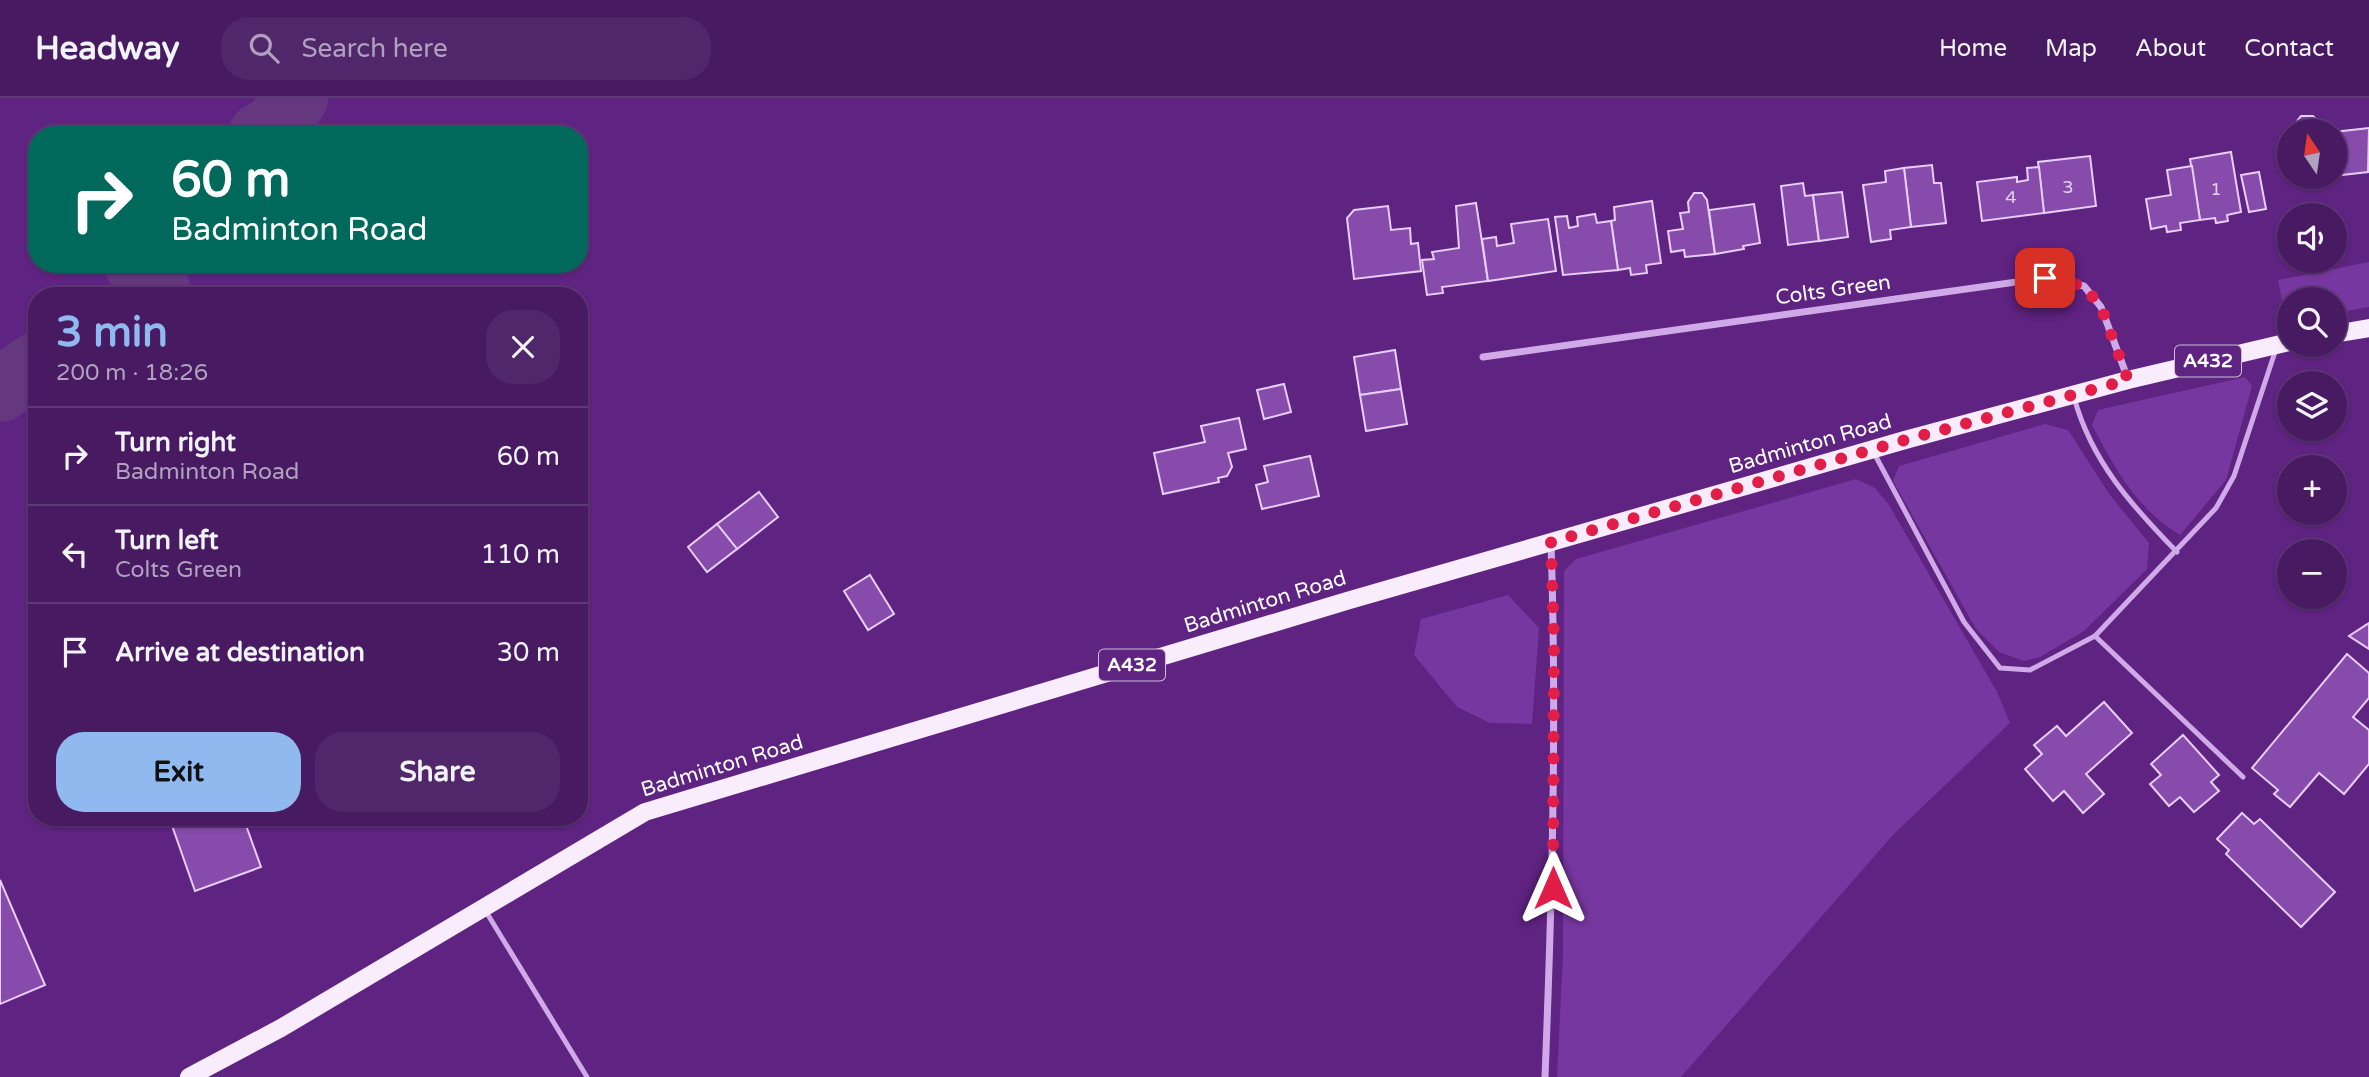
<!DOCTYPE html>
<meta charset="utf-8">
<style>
:root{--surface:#471a62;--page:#51276b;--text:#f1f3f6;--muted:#b0a1be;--line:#5f3877;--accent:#90b9f0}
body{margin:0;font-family:"Varela Round",sans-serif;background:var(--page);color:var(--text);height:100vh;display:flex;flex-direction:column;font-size:26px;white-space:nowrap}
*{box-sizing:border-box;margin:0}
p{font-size:23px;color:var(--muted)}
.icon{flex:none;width:38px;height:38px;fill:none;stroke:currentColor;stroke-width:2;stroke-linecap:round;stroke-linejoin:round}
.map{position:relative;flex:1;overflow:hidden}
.side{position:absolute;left:28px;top:189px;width:560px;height:539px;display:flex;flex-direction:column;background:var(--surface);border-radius:28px;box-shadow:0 2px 5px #0004,0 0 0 2px var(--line)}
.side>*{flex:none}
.banner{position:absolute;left:28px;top:28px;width:560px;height:147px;border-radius:28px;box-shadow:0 2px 5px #0004,0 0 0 2px var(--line);background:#00695c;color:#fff;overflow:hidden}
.needle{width:46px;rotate:347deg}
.buttons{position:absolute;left:2277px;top:21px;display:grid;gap:14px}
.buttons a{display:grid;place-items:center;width:70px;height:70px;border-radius:50%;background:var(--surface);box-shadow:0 2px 5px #0004,0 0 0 2px var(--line);font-size:35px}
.pin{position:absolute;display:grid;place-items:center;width:60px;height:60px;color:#fff;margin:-30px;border-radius:14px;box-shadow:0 4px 10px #0006}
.me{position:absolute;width:77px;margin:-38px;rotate:0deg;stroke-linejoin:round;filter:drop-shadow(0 0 5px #0008)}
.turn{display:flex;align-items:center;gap:24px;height:147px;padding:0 28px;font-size:32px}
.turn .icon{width:91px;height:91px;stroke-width:2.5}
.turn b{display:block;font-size:49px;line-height:60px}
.round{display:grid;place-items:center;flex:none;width:74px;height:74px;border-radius:28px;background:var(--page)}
.overview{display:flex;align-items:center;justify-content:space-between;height:119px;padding:0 28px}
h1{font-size:42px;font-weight:700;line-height:52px;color:var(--accent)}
.action{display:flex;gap:14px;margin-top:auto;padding:14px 28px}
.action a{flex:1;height:80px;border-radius:28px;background:var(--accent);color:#111;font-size:28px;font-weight:700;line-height:80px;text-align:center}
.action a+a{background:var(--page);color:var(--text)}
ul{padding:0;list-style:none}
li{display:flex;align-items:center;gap:21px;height:98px;padding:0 28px;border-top:2px solid var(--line)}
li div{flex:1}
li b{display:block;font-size:26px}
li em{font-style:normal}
header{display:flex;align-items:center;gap:42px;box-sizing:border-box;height:98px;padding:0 35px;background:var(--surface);border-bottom:2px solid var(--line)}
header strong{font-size:33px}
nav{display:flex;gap:38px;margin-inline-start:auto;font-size:24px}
.search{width:490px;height:63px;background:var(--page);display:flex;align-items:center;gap:18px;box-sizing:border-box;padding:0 24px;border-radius:28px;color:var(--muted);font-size:26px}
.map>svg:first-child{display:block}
.green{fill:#7737a0}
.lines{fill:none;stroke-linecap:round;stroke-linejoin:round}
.river{stroke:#64377e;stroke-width:66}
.building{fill:#864bab;stroke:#e6cef6;stroke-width:2}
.lane{stroke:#d0aae8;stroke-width:5}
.street{stroke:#d0aae8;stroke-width:7}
.primary{stroke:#f8ecfd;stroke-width:18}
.route{stroke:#e11d48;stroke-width:12;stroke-dasharray:0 21.6}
.labels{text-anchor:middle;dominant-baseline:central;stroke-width:5;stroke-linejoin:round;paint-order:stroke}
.number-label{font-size:18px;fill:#e1d2ea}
.shield{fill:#5f2382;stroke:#cfbdda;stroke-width:2}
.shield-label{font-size:19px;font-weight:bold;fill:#fff}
.street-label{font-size:21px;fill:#fff;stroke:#5f2382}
</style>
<header>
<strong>Headway</strong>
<div class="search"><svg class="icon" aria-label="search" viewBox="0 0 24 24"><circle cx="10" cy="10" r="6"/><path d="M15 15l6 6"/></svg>Search here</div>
<nav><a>Home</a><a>Map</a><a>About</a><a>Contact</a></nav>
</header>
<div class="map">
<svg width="2369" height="979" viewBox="0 0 2369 979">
<rect width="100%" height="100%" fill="#5f2382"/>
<!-- green -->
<g class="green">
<path d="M2369,164V209L2335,215L2334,201H2289V212L2284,211L2278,182Z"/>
<path d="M2245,279L2252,288L2226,382L2180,437C2135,409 2116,372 2092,327L2098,312Z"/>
<path d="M2045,326L2068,332L2110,397L2149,445L2147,471L2084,533L2040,559L2024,563L1999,554L1976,531L1893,383L1899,368Z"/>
<path d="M1856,381L1875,390L1889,407L1997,594L2010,625L1893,737L1681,979H1557L1563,856L1564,473L1576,461Z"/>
<path d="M1508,497L1539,530L1532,626L1490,625L1457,609L1414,557L1421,521Z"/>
</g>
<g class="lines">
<!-- river -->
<g class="river">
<path d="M261,37L276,29L295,0"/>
<path d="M137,166L157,191L146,198"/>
<path d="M0,291L37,267"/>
</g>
</g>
<!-- building -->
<g class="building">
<path d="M2301,18H2313L2317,22L2318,33H2298L2297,23Z"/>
<path d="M2369,30L2368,74L2334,78V34Z"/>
<path d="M2231,54L2241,114L2227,117L2228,123L2216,125L2215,120L2200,122L2190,61Z"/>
<path d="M2090,58L2096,108L2044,115L2038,64Z"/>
<path d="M1932,67L1934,85H1941L1946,125L1911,129L1904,70Z"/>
<path d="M2192,68L2200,122L2180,125L2181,132L2167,134L2166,128L2151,131L2146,101L2171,97L2167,72Z"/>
<path d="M2039,69L2044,115L1982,123L1977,84L2017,79V84L2028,82L2027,70Z"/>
<path d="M1904,70L1911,129L1890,132L1891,141L1871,144L1863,87L1886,84L1885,73Z"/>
<path d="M2259,74L2266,111L2249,114L2241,77Z"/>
<path d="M1803,85L1805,98L1813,97L1819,143L1788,147L1781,88Z"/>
<path d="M1842,94L1848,139L1819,143L1813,97Z"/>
<path d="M1694,95H1702L1707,102L1715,156L1685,159L1684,152L1671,154L1668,133L1683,131L1680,115L1689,114L1688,104Z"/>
<path d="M1652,103L1661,165L1646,167L1647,175L1631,177L1630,170L1618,172L1611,123L1615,122L1614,109Z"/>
<path d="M1476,105L1488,183L1442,189L1443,195L1427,197L1422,162L1434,161L1432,154L1459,150L1456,108Z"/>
<path d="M1754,106L1760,145L1743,148L1744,151L1715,156L1709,112Z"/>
<path d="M1388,108L1391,132L1410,130L1411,146L1418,145L1421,173L1354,181L1347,120L1354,112Z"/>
<path d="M1595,116L1597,125L1611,123L1618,172L1563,177L1555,119L1567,118L1569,130L1578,128L1577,119Z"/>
<path d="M1548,121L1556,173L1488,183L1482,141L1496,139L1497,148L1514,145L1511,126Z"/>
<path d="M1395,252L1401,291L1360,297L1354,259Z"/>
<path d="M1284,286L1291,314L1264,321L1257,292Z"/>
<path d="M1401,291L1407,326L1366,333L1360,297Z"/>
<path d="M1239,320L1246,351L1228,355L1232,369L1227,378L1218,380L1219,384L1163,396L1154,355L1205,344L1201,328Z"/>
<path d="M1310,358L1319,398L1262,411L1256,387L1268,384L1264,368Z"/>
<path d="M759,394L778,419L737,451L717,426Z"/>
<path d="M717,426L737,451L707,474L688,449Z"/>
<path d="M870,477L894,516L868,532L844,493Z"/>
<path d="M2369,525V551L2349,538Z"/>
<path d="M2347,556L2369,575V600L2353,619L2369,632V666L2344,696L2319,675L2290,709L2274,696L2278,692L2252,670Z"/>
<path d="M2104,604L2132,635L2086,676L2104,696L2083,715L2064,693L2053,703L2025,671L2042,656L2034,647L2057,628L2066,638Z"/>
<path d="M2183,637L2219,677L2211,684L2219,693L2194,714L2180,699L2169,708L2150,686L2161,677L2151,666Z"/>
<path d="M2242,715L2254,726L2260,721L2335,794L2301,829L2226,756L2229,752L2217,741Z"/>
<path d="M169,719H243L261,769L195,793Z"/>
<path d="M0,782L45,887L0,906Z"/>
</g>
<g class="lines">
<!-- lane -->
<g class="lane">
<path d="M2074,299C2091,363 2132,408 2177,454"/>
<path d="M1874,355L1964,524L2000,570L2030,572L2095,538L2216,410L2234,378L2276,251"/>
<path d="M2095,538L2243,679"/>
<path d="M485,812L587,979"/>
</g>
<!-- street -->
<g class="street">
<path d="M1483,259L2045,180L2084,188L2101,209L2128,281"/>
<path d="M1545,979C1552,801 1557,623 1551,444"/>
</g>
<!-- primary -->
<g class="primary">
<path d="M2334,236L2369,230"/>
<path d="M189,979L281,930L645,714L1350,502L1905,342L2128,282L2289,244"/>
</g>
</g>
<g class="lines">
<!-- route -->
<path class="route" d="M1553,790L1554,543L1551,444L1905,342L2128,282L2101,209L2084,188L2045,180"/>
</g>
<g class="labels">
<!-- number labels -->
<g class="number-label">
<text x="2068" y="89">3</text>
<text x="2216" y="91">1</text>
<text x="2011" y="99">4</text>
</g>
<!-- shield labels -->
<g class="shield">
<rect x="2175" y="247.5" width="66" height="31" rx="5"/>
<rect x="1099" y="551.5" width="66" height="31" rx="5"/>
</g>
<g class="shield-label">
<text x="2208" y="263">A432</text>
<text x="1132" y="567">A432</text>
</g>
<!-- street labels -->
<g class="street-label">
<text transform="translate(1833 192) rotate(-8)">Colts Green</text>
<text transform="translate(1810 346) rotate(-16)">Badminton Road</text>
<text transform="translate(1265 504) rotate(-17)">Badminton Road</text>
<text transform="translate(722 668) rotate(-17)">Badminton Road</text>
</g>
</g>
</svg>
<div class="buttons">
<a><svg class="needle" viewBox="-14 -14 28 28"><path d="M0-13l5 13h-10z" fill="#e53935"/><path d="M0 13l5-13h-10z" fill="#b0a1be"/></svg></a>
<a><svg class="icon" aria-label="sound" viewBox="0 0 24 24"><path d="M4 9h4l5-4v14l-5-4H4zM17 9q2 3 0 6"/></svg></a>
<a><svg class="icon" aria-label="search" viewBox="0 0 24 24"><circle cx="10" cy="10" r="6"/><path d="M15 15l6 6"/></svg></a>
<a><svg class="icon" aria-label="layers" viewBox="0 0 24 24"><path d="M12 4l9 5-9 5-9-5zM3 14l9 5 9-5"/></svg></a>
<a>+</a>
<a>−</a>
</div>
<div class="pin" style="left:2045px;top:180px;background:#d93025"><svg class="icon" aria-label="arrive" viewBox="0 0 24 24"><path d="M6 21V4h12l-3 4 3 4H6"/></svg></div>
<svg class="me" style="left:1553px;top:790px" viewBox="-20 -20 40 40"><path d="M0-17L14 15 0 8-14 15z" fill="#e11d48" stroke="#fff" stroke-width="4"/></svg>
<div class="banner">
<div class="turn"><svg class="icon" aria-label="right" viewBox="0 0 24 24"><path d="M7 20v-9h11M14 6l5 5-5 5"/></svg><div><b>60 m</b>Badminton Road</div></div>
</div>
<section class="side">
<div class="overview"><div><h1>3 min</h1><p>200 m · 18:26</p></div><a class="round"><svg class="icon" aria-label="close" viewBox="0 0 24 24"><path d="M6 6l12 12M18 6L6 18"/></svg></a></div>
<ul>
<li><svg class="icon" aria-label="right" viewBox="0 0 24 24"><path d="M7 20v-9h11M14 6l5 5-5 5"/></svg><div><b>Turn right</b><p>Badminton Road</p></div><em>60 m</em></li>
<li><svg class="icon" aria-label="left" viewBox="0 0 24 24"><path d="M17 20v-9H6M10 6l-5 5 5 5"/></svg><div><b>Turn left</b><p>Colts Green</p></div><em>110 m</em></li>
<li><svg class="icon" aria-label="arrive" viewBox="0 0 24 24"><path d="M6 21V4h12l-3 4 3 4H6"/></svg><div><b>Arrive at destination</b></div><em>30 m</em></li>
</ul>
<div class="action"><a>Exit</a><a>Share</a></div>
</section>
</div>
